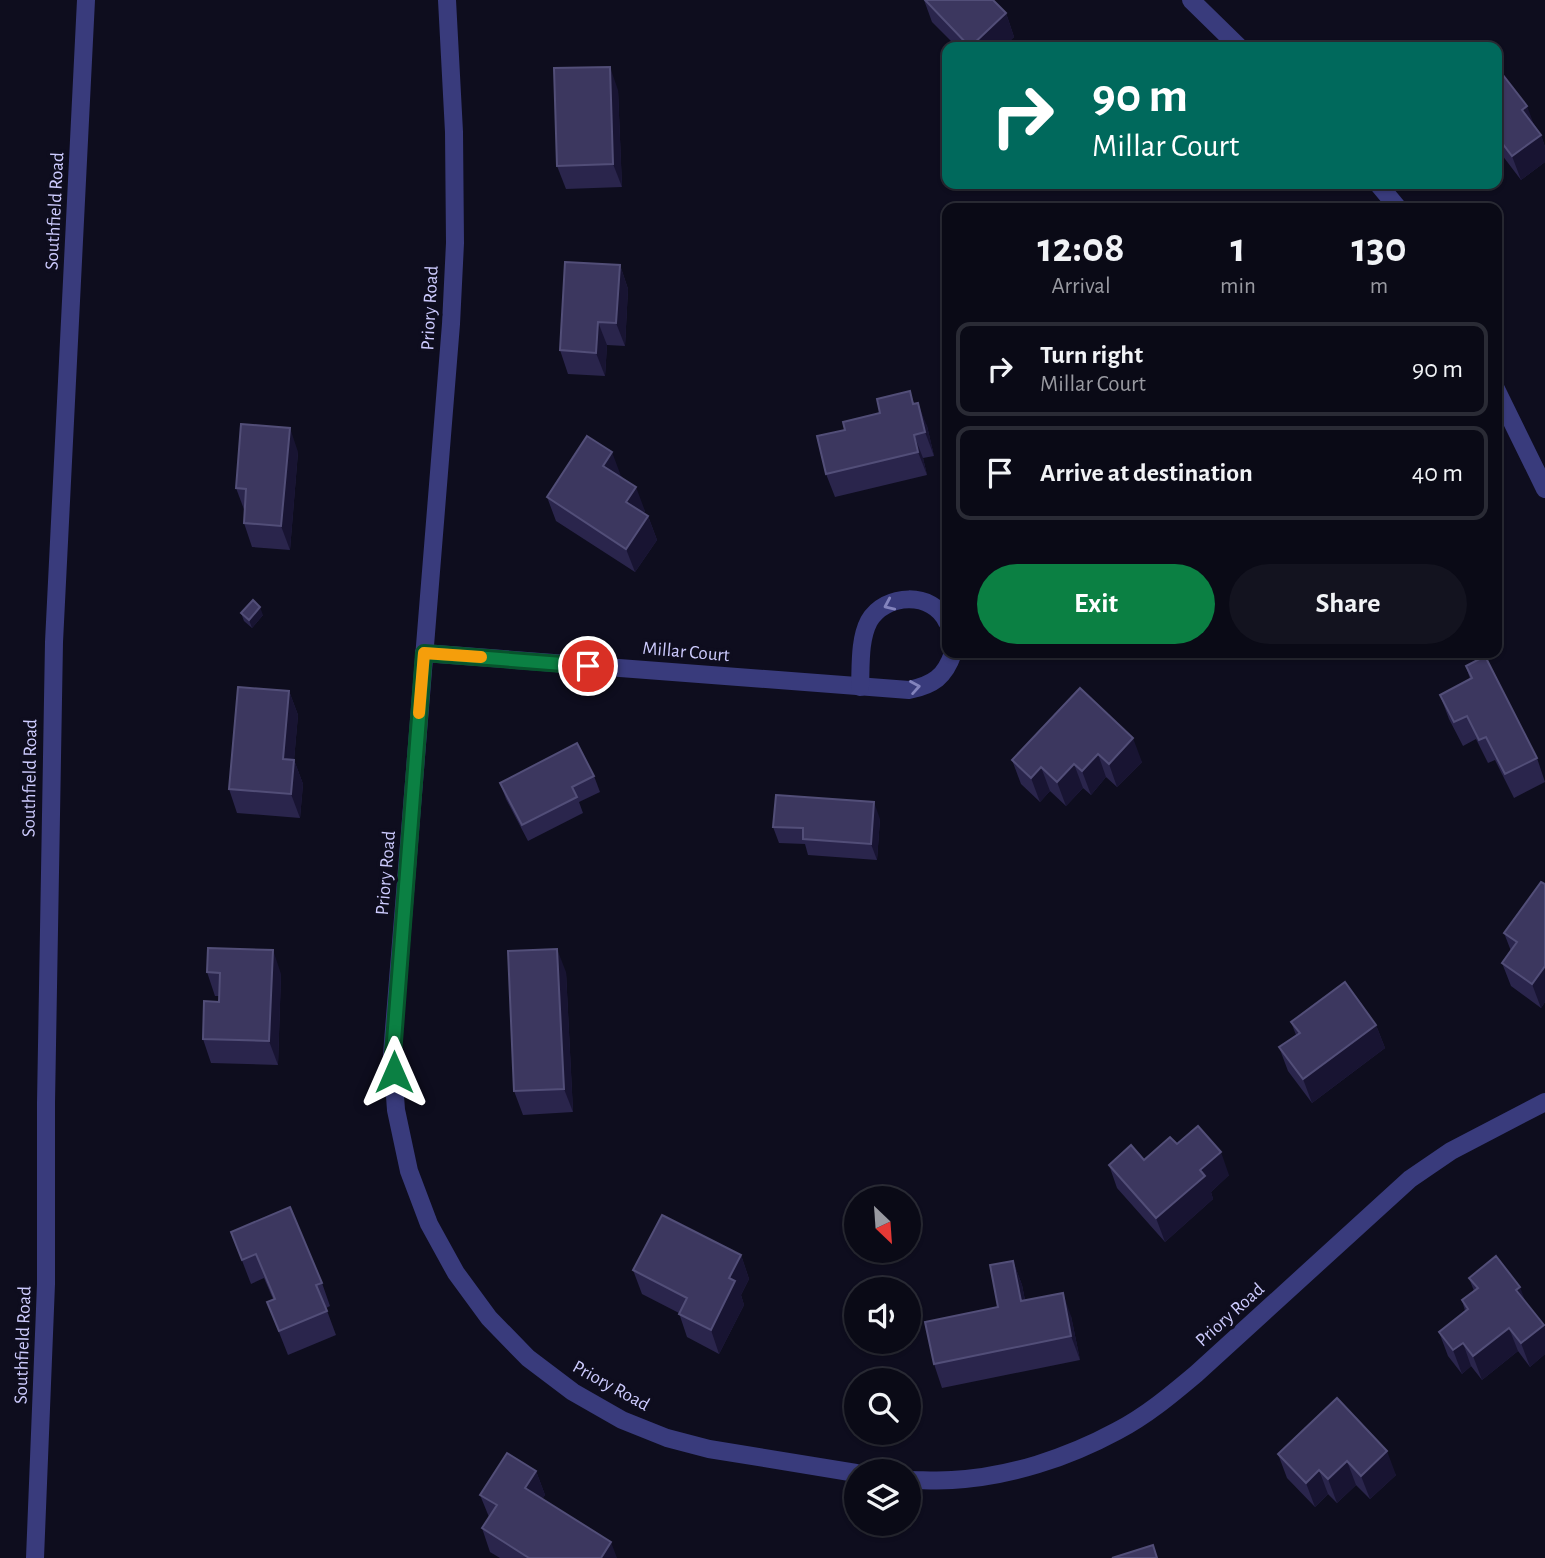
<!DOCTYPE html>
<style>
:root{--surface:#0a0a16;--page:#13131f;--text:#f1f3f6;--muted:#999aa1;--line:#2a2b35;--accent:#0b8043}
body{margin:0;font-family:"Alegreya Sans",sans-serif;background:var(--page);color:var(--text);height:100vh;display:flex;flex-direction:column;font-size:26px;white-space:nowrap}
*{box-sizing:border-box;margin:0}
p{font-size:23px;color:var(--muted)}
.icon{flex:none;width:38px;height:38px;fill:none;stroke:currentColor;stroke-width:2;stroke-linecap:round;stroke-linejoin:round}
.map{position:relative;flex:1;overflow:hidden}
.side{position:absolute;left:942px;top:203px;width:560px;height:455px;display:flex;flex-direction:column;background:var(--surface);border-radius:14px;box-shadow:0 2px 5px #0004,0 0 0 2px var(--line)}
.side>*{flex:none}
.banner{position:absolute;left:942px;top:42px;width:560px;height:147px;border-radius:14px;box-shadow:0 2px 5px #0004,0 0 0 2px var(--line);background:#00695c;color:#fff;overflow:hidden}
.needle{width:46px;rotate:155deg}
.tools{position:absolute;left:844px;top:1186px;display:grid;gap:14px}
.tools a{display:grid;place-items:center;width:77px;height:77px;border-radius:50%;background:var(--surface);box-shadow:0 2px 5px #0004,0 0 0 2px var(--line);font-size:35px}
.pin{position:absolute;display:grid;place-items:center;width:60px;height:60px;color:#fff;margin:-30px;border:4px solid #fff;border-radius:50%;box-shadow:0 2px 7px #0007}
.me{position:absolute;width:77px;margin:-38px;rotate:0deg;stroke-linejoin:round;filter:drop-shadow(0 0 5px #0008)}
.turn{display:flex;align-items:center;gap:24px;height:147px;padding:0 35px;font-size:32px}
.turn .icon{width:91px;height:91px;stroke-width:2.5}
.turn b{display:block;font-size:49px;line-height:60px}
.eta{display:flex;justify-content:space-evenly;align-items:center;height:119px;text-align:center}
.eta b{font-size:42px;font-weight:600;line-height:49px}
.button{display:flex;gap:14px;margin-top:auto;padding:14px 35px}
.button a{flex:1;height:80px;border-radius:42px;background:var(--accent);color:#fff;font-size:28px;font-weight:600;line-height:80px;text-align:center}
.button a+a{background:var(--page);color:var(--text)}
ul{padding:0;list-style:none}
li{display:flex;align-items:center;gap:21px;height:94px;margin:0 14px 10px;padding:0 21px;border:4px solid var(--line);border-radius:14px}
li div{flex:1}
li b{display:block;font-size:26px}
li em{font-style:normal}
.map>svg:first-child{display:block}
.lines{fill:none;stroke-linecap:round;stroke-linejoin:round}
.minor{stroke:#393b7c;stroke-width:18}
.wall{fill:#2a254c}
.shaded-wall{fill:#181432}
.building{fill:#3c375f;stroke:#524e78;stroke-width:2}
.oneway{stroke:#8383bd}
.route-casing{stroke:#07532c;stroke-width:18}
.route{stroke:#0b8043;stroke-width:12}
.slow{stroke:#f59e0b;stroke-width:12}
.labels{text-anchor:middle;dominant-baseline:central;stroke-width:7;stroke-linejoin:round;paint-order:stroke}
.street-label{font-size:19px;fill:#cdcbfe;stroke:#0e0d1e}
</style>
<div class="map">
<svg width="1545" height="1558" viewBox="0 0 1545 1558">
<rect width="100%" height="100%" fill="#0e0d1e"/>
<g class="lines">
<!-- minor -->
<g class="minor">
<path d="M447,0L454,132L455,243L451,324L392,1054L396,1110L409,1171L429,1224L456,1273L489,1318L528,1358L573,1392L622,1420L667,1438L709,1449L856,1473"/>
<path d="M1191,0L1239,47"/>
<path d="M1378,184L1398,208"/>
<path d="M1496,389L1545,489"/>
<path d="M424,653L909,690C933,685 945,677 953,653"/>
<path d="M860,687C861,667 859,640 869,621C885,593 933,591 947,622"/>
<path d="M908,1480C923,1480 937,1481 952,1480C1009,1477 1067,1458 1117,1431C1146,1416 1171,1395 1196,1374L1410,1179L1451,1151L1545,1102"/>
<path d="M35,1558L46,1284V1103L54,642L86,0"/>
</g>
</g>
<!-- wall -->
<g class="wall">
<path d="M924,0H993L1006,13L1014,37L1003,47H957L932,22Z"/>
<path d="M1496,66L1541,135L1545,147V162L1521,180L1502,155L1496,160Z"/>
<path d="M618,90L622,187L566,189L557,166Z"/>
<path d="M620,265L628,289L625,346L607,345L605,376L568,374L560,350Z"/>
<path d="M910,391L914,404L927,426L934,456L923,458L927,475L835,497L826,474L845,430L880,413Z"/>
<path d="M298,452L290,550L252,547L244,523L245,512L236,488Z"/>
<path d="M621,476L645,511L643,513L648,516L657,540L635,572L556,521L547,497Z"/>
<path d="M241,613L263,615L252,628L244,621Z"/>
<path d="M1466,666L1537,758L1545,782L1514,798L1495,760L1488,763L1476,739L1463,746L1449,719L1440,695L1470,679Z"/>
<path d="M1080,688L1142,762L1117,787L1106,777L1091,795L1083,788L1066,806L1050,791L1040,802L1021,784L1012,760Z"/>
<path d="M289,691L298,715L294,760L303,784L300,818L237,813L229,789Z"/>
<path d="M594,776L600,792L579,802L583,813L528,841L506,799L500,783Z"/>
<path d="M880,819L877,860L808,855L805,844L779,843L773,827Z"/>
<path d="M1545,884V1002L1541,1008L1511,986L1502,963L1511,951L1504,933Z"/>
<path d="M207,972L281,974L278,1065L211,1063L203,1039L219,1002V996H215Z"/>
<path d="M566,972L573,1112L523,1115L514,1091Z"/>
<path d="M1291,1022L1376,1025L1385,1048L1312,1103L1288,1071L1279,1047L1296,1035Z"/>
<path d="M1144,1160L1229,1175L1211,1192L1213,1199L1165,1242L1117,1188L1109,1165Z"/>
<path d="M231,1232L322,1283L330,1306L326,1308L336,1335L288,1355L267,1302L273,1299L264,1278L251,1284Z"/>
<path d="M741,1255L749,1279L741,1295L744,1305L719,1354L687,1337L679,1313L642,1294L633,1270Z"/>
<path d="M1013,1261L1022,1285L1025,1300L1071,1316L1080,1360L942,1388L934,1364L998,1307Z"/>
<path d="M1469,1278L1526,1303L1544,1325L1545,1329V1354L1530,1367L1518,1351L1482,1380L1471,1366L1462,1374L1448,1356L1439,1332L1465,1311L1462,1300L1474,1291Z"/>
<path d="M1337,1398L1396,1475L1370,1499L1356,1485L1337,1503L1328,1494L1315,1507L1287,1478L1278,1454Z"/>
<path d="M536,1471L545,1495L542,1499L617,1558H500L490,1552L482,1528L489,1517L480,1495Z"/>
</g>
<!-- shaded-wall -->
<g class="shaded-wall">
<path d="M1006,13L1014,37L1003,47H970Z"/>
<path d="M610,67L618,90L622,187L613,164Z"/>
<path d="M1527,106L1536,130L1522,110Z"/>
<path d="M1541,135L1545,147V162L1521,180L1512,156Z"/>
<path d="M1496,138L1502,155L1496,160Z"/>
<path d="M620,265L628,289L625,346L616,323Z"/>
<path d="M598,322L607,345L605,376L596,353Z"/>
<path d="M918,403L927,426L934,456L925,432Z"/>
<path d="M290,428L298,452L290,550L281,526Z"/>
<path d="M914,435L923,458L927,475L918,452Z"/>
<path d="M612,452L621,476L612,489L603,466Z"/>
<path d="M636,487L645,511L635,525L626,502Z"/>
<path d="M648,516L657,540L635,572L626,549Z"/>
<path d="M260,607L263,615L252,628L249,620Z"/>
<path d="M289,691L298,715L292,783L283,759Z"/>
<path d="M1133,738L1142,762L1117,787L1109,764Z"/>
<path d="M1098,754L1106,777L1091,795L1082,771Z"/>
<path d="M294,760L303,784L300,818L291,794Z"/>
<path d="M1074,764L1083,788L1066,806L1057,782Z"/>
<path d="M1041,767L1050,791L1040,802L1031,778Z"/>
<path d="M874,802L880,819L877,860L871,844Z"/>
<path d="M557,949L566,972L573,1112L564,1089Z"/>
<path d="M273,950L281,974L278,1065L269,1041Z"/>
<path d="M1545,966V1002L1541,1008L1532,984Z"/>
<path d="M1376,1025L1385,1048L1312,1103L1303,1079Z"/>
<path d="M1221,1152L1229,1175L1211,1192L1213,1199L1165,1242L1156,1218L1200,1170Z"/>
<path d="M741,1255L749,1279L741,1295L744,1305L719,1354L711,1330L729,1278Z"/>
<path d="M1013,1261L1022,1285L1030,1325L1021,1301Z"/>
<path d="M1520,1287L1529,1311L1516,1290Z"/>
<path d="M1063,1293L1071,1316L1080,1360L1071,1336Z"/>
<path d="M1544,1325L1545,1329V1354L1530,1367L1521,1343Z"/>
<path d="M1509,1328L1518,1351L1482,1380L1473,1356Z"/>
<path d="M1463,1343L1471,1366L1462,1374L1453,1350Z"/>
<path d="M1387,1451L1396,1475L1370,1499L1361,1476Z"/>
<path d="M1347,1461L1356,1485L1337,1503L1328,1479Z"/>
<path d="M1319,1470L1328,1494L1315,1507L1306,1483Z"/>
<path d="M536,1471L545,1495L534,1512L525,1488Z"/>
<path d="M611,1542L617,1558H601Z"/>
</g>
<!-- building -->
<g class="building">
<path d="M925,0H993L1006,13L970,47Z"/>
<path d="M1496,66L1527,106L1522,110L1541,135L1512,156L1496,135Z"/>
<path d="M610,67L613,164L557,166L554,68Z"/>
<path d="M565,262L620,265L616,323L598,322L596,353L560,350Z"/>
<path d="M910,391L913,404L918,403L925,432L914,435L918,452L826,474L817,436L845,430L843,422L880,413L877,399Z"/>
<path d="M241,424L290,428L281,526L244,523L246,489L236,488Z"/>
<path d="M587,436L612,452L603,466L636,487L626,502L648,516L626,549L547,497Z"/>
<path d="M253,600L260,607L249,620L241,613Z"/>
<path d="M1485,656L1537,758L1505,774L1486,737L1479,740L1467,716L1454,722L1440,695L1472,678L1466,666Z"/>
<path d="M238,687L289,691L283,759L294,760L291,794L229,789Z"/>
<path d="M1080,688L1133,738L1109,764L1098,754L1082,771L1074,764L1057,782L1041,767L1031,778L1012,760Z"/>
<path d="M577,743L594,776L572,787L577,797L522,825L500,783Z"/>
<path d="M776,795L874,802L871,844L803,839V828L773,827Z"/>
<path d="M1541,882L1545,884V966L1532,984L1502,963L1517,942L1504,933Z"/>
<path d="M208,948L273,950L269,1041L203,1039L204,1001L219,1002L220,973L207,972Z"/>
<path d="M557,949L564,1089L514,1091L508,951Z"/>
<path d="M1345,982L1376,1025L1303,1079L1279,1047L1300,1033L1291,1022Z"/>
<path d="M1198,1126L1221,1152L1200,1170L1205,1176L1156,1218L1109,1165L1131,1145L1144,1160L1170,1137L1177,1144Z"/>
<path d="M290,1207L322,1283L316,1285L327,1311L279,1331L267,1302L275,1299L256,1254L242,1260L231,1232Z"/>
<path d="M662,1215L741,1255L729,1278L735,1281L711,1330L679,1314L687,1298L633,1270Z"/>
<path d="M1496,1256L1520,1287L1516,1290L1544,1325L1521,1343L1509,1328L1473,1356L1463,1343L1453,1350L1439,1332L1468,1309L1462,1300L1478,1288L1469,1278Z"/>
<path d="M1013,1261L1021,1301L1063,1293L1071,1336L934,1364L925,1322L998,1307L990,1265Z"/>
<path d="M1337,1398L1387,1451L1361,1476L1347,1461L1328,1479L1319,1470L1306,1483L1278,1454Z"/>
<path d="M507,1453L536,1471L525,1488L611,1542L601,1558H529L482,1528L497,1505L480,1495Z"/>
<path d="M1153,1545L1157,1558H1112Z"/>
</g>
<!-- one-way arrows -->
<defs><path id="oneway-chevron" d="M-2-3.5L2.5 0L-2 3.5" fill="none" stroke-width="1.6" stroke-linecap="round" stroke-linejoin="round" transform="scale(1.75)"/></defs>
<g class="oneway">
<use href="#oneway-chevron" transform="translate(889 605) rotate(156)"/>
<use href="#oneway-chevron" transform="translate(915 687) rotate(-10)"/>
</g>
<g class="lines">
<defs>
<path id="route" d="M394,1072L393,1054L424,653L588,666"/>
</defs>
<!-- route casing -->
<use href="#route" class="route-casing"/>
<!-- route -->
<use href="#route" class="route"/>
<!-- slow -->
<path class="slow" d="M419,713L424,653L481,657"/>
</g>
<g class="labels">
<!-- street labels -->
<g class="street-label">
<text transform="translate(55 211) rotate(-87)">Southfield Road</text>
<text transform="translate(430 308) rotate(-87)">Priory Road</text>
<text transform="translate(686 652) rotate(5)">Millar Court</text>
<text transform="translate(30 778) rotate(-89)">Southfield Road</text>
<text transform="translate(386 873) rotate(-85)">Priory Road</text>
<text transform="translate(1230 1315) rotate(-42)">Priory Road</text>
<text transform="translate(23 1345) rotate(-88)">Southfield Road</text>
<text transform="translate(611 1386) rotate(29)">Priory Road</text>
</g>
</g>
</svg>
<div class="tools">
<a><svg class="needle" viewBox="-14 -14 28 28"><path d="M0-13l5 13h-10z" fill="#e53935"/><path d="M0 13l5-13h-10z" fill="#999aa1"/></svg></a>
<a><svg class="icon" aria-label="sound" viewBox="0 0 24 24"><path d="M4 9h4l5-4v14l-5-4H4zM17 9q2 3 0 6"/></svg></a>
<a><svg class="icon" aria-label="search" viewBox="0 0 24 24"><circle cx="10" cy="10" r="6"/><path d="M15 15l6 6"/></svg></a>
<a><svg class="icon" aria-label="layers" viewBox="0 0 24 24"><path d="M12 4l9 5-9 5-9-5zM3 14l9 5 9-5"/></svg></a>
</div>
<div class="pin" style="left:588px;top:666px;background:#d93025"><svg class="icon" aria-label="arrive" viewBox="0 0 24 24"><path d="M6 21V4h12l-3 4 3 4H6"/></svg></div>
<svg class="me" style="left:394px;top:1072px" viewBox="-20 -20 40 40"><path d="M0-17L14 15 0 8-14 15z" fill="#0b8043" stroke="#fff" stroke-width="4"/></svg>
<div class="banner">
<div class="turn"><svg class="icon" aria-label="right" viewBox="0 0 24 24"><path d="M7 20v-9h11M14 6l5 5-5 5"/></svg><div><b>90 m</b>Millar Court</div></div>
</div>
<section class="side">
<div class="eta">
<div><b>12:08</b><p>Arrival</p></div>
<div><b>1</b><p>min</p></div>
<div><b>130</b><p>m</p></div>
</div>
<ul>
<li><svg class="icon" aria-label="right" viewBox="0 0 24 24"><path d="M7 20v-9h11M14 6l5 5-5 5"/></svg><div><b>Turn right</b><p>Millar Court</p></div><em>90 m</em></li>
<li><svg class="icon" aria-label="arrive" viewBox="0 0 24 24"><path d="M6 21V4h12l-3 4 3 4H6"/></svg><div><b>Arrive at destination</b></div><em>40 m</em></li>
</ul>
<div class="button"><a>Exit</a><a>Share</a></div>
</section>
</div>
